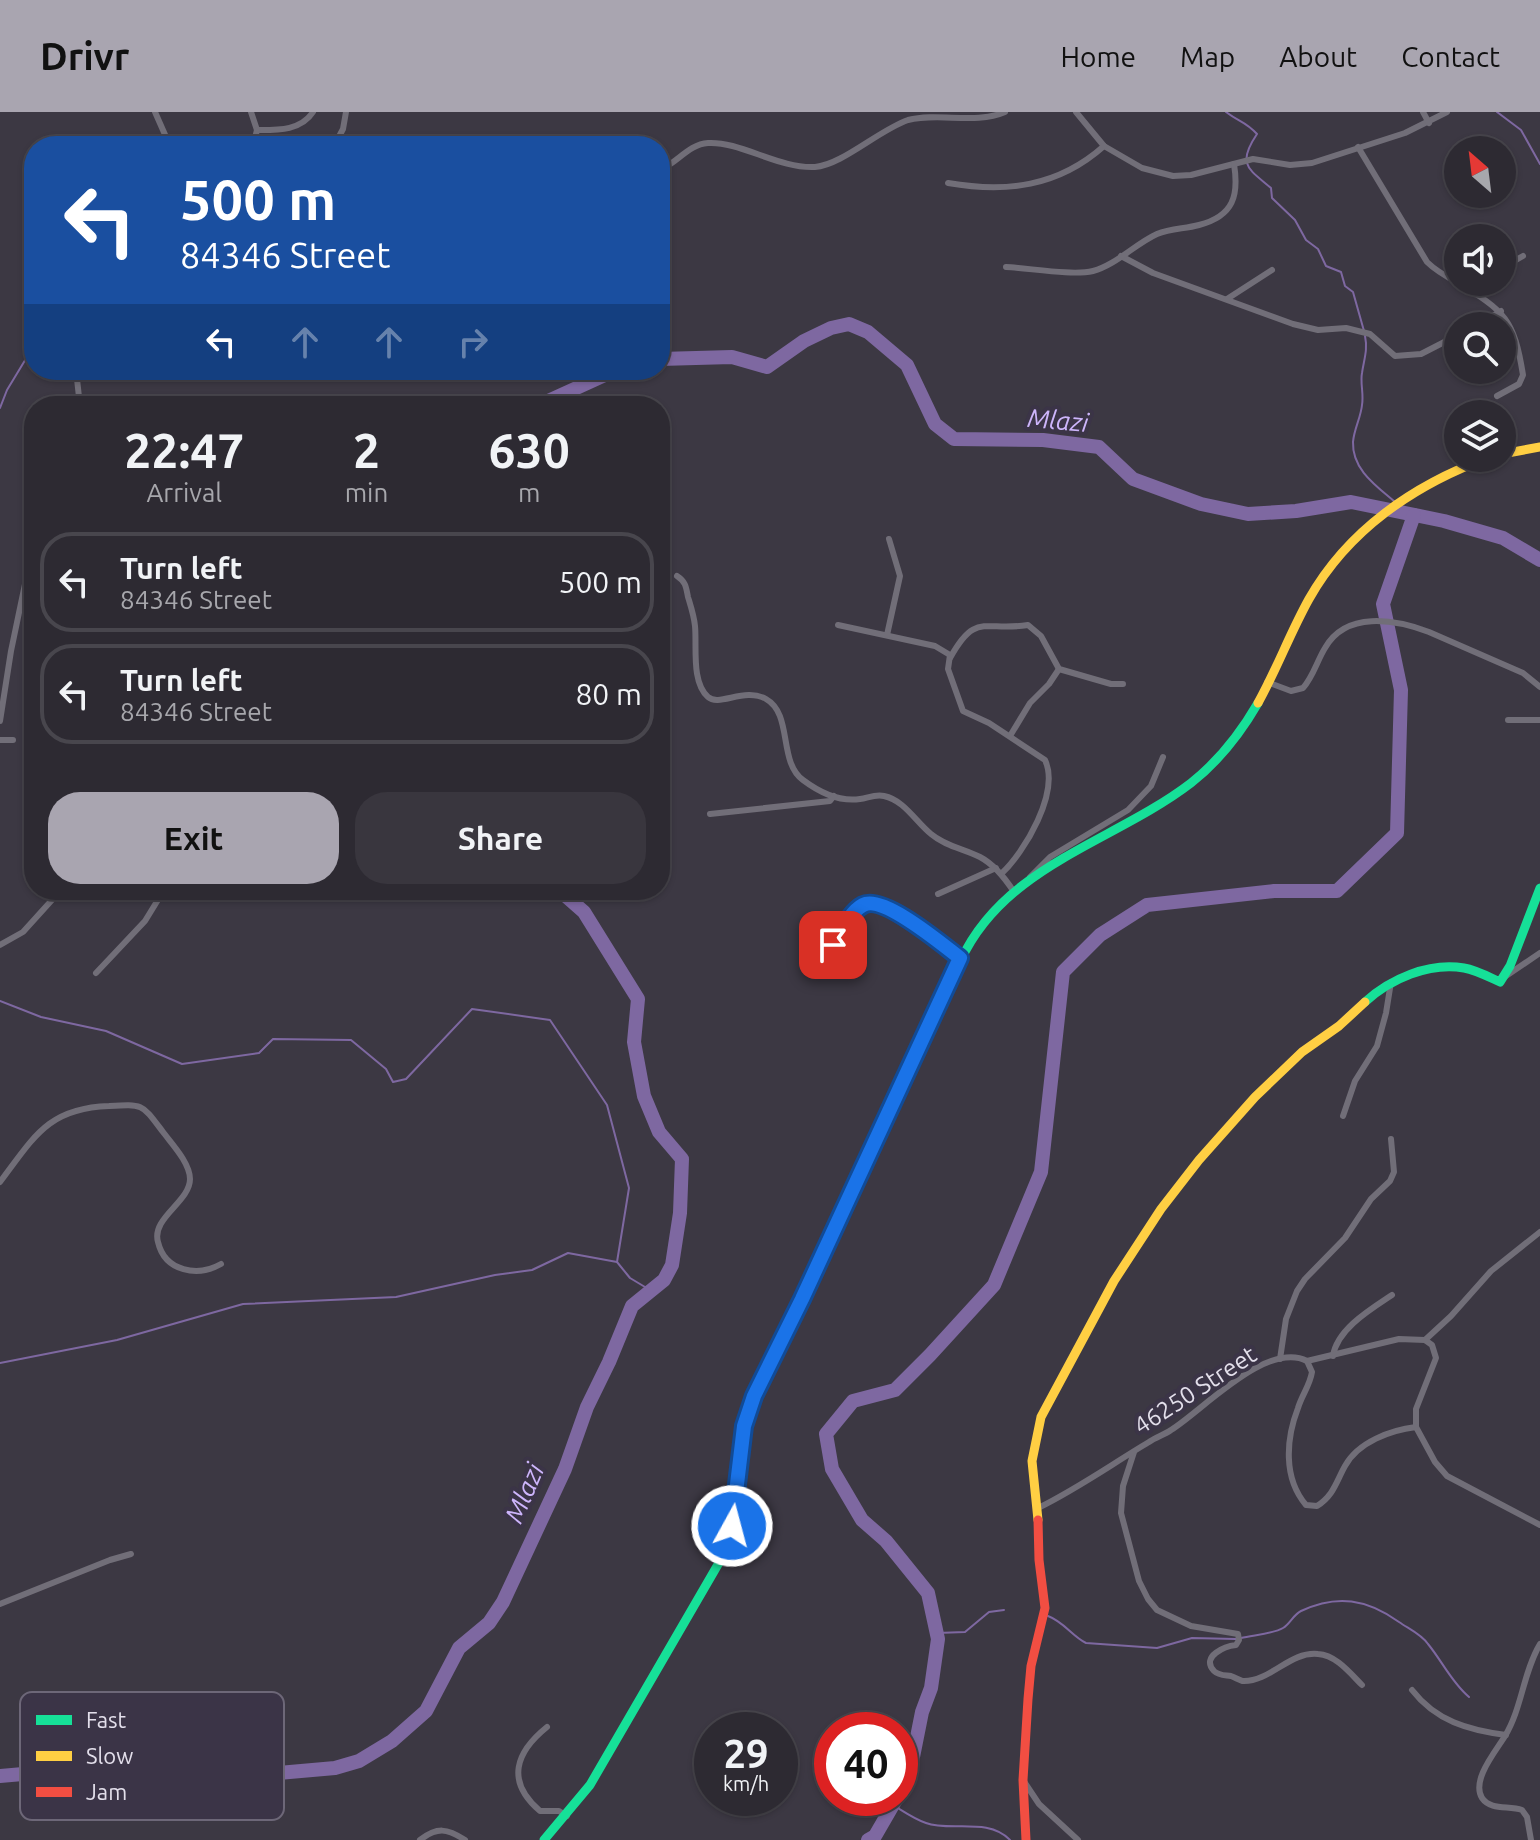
<!DOCTYPE html>
<style>
:root{--surface:#2d2a32;--page:#39363e;--text:#f1f3f6;--muted:#a7a7ac;--line:#48464d;--accent:#a9a5b0}
body{margin:0;font-family:Ubuntu,sans-serif;background:var(--page);color:var(--text);height:100vh;display:flex;flex-direction:column;font-size:30px;white-space:nowrap}
*{box-sizing:border-box;margin:0}
p{font-size:26px;color:var(--muted)}
.icon{flex:none;width:44px;height:44px;fill:none;stroke:currentColor;stroke-width:2;stroke-linecap:round;stroke-linejoin:round}
.map{position:relative;flex:1;overflow:hidden}
.side{position:absolute;left:24px;top:284px;width:646px;height:504px;display:flex;flex-direction:column;background:var(--surface);border-radius:32px;box-shadow:0 2px 6px #0004,0 0 0 2px var(--line)}
.side>*{flex:none}
.top-card{position:absolute;left:24px;top:24px;width:646px;height:244px;border-radius:32px;box-shadow:0 2px 6px #0004,0 0 0 2px var(--line);background:#1a4fa0;color:#fff;overflow:hidden}
.needle{width:52px;rotate:332deg}
.tools{position:absolute;left:1444px;top:24px;display:grid;gap:16px}
.tools a{display:grid;place-items:center;width:72px;height:72px;border-radius:50%;background:var(--surface);box-shadow:0 2px 6px #0004,0 0 0 2px var(--line);font-size:40px}
.speed{position:absolute;left:694px;top:1600px;display:flex;gap:16px;font-size:40px;font-weight:700;text-align:center}
.speed>*{display:grid;place-content:center;width:104px;height:104px;border-radius:50%;background:var(--surface);box-shadow:0 2px 6px #0004,0 0 0 2px var(--line);line-height:1}
.speed small{font-size:20px;font-weight:400}
.speed .limit{border:12px solid #d22;background:#fff;color:#111}
.pin{position:absolute;display:grid;place-items:center;width:68px;height:68px;color:#fff;margin:-34px;border-radius:16px;box-shadow:0 4px 12px #0006}
.me{position:absolute;width:88px;margin:-44px;rotate:7deg;stroke-linejoin:round;filter:drop-shadow(0 0 6px #0008)}
.turn{display:flex;align-items:center;gap:28px;height:168px;padding:0 24px;font-size:36px}
.turn .icon{width:104px;height:104px;stroke-width:2.5}
.turn b{display:block;font-size:56px;line-height:68px}
.lanes{display:flex;align-items:center;height:76px;padding:0 24px;background:#0003;justify-content:center;gap:40px;direction:ltr}
.lanes .off{opacity:.35}
.eta{display:flex;justify-content:space-evenly;align-items:center;height:136px;text-align:center}
.eta b{font-size:48px;font-weight:600;line-height:56px}
.button{display:flex;gap:16px;margin-top:auto;padding:16px 24px}
.button a{flex:1;height:92px;border-radius:32px;background:var(--accent);color:#111;font-size:32px;font-weight:600;line-height:92px;text-align:center}
.button a+a{background:var(--page);color:var(--text)}
ul{padding:0;list-style:none}
li{display:flex;align-items:center;gap:24px;height:100px;margin:0 16px 12px;padding:0 8px;border:4px solid var(--line);border-radius:32px}
li div{flex:1}
li b{display:block;font-size:30px}
li em{font-style:normal}
header{display:flex;align-items:center;gap:48px;box-sizing:border-box;height:112px;padding:0 40px;background:var(--accent);color:#111}
header strong{font-size:38px}
nav{display:flex;gap:44px;margin-inline-start:auto;font-size:28px}
.map>svg:first-child{display:block}
.lines{fill:none;stroke-linecap:round;stroke-linejoin:round}
.stream{stroke:#7e68a1;stroke-width:2}
.river{stroke:#7e68a1;stroke-width:14}
.street{stroke:#716e78;stroke-width:6}
.fast{stroke:#16e098;stroke-width:9}
.slow{stroke:#ffcf43;stroke-width:9}
.jam{stroke:#f24e42;stroke-width:9}
.route-casing{stroke:#114b97;stroke-width:20}
.route{stroke:#1a73e8;stroke-width:14}
.labels{text-anchor:middle;dominant-baseline:central;stroke-width:8;stroke-linejoin:round;paint-order:stroke}
.street-label{font-size:24px;fill:#e3dfeb;stroke:#3b3447}
.water-label{font-size:26px;font-style:italic;fill:#cdb5fb;stroke:#3b3447}
.key{fill:#3b3447;stroke:#6d6778;stroke-width:2}
.key-label{font-size:22px;fill:#e3dfeb}
</style>
<header>
<strong>Drivr</strong>
<nav><a>Home</a><a>Map</a><a>About</a><a>Contact</a></nav>
</header>
<div class="map">
<svg width="1540" height="1728" viewBox="0 0 1540 1728">
<rect width="100%" height="100%" fill="#3c3843"/>
<g class="lines">
<!-- stream -->
<g class="stream">
<path d="M1226,0C1239,10 1245,9 1257,22C1236,53 1249,57 1271,76L1272,86L1295,108L1306,128L1318,137L1326,154L1341,160L1345,174L1353,180L1364,219"/>
<path d="M1497,0L1521,18L1540,52"/>
<path d="M1365,224C1368,238 1364,247 1362,261C1360,271 1364,282 1362,293C1361,305 1354,317 1353,330C1352,357 1375,373 1395,390"/>
<path d="M0,296L7,278L27,245L26,202L34,171L31,142"/>
<path d="M1400,394L1410,402"/>
<path d="M0,889L41,905L106,919L182,952L259,941L273,927L351,928L386,957L393,970L406,967L472,897L550,908L607,993L629,1076L617,1150"/>
<path d="M0,1251L117,1228L243,1192L396,1185L495,1163L532,1158L568,1141L617,1150L630,1166L650,1178"/>
<path d="M1048,1504C1064,1510 1072,1524 1086,1531L1157,1536L1192,1526L1236,1527"/>
<path d="M937,1521L965,1520L989,1500L1004,1498"/>
<path d="M1241,1526C1253,1523 1273,1522 1283,1516C1290,1512 1293,1503 1301,1499C1337,1482 1367,1487 1399,1510C1409,1517 1421,1522 1428,1532C1442,1549 1452,1571 1469,1585"/>
<path d="M893,1693C903,1699 914,1707 926,1711C950,1720 988,1705 1010,1728"/>
</g>
<!-- river -->
<g class="river">
<path d="M660,247L732,245L767,255L804,229L831,216L849,212L868,220L907,253L935,312L954,327L1043,328L1099,335L1133,367L1201,392L1248,402L1296,399L1351,390L1444,409L1503,426L1540,448"/>
<path d="M537,294L616,258"/>
<path d="M0,1664L91,1656L152,1661L256,1663L335,1656L359,1649L392,1629L426,1599L459,1536L489,1511L503,1490L565,1357L587,1295L609,1250L632,1194L664,1168L672,1153L680,1101L682,1047L659,1020L644,984L634,930L638,887L584,800L559,778"/>
<path d="M900,1680L909,1665L922,1600L931,1576L938,1527L928,1481L886,1429L862,1408L832,1357L826,1322L853,1289L895,1278L930,1243L994,1173L1041,1060L1063,860L1100,823L1147,793L1274,779H1337L1397,721L1401,578L1383,492L1414,403"/>
<path d="M868,1728L875,1724L897,1686"/>
</g>
<!-- street -->
<g class="street">
<path d="M155,0L170,34"/>
<path d="M251,0L257,18C277,18 301,19 313,0"/>
<path d="M1076,0L1104,34L1142,56L1173,64L1191,63L1253,47L1290,53L1312,51L1405,21L1447,0"/>
<path d="M1423,0L1429,11"/>
<path d="M253,34L257,18"/>
<path d="M334,34L343,17L346,0"/>
<path d="M1358,35L1427,150C1436,159 1447,165 1458,171C1505,199 1514,207 1523,263L1519,272L1497,284"/>
<path d="M660,58C677,51 689,32 708,31C740,29 779,57 815,55C842,53 879,18 908,8C939,0 975,13 1005,0"/>
<path d="M948,71C1006,81 1058,75 1104,34"/>
<path d="M1121,144L1153,161L1293,212L1318,218L1346,216L1370,222L1395,244L1421,242L1458,223"/>
<path d="M1006,155C1029,156 1072,164 1093,159C1116,153 1135,132 1157,122C1171,116 1185,117 1199,113C1234,104 1239,83 1234,52"/>
<path d="M1502,156L1523,144"/>
<path d="M1475,182L1485,170"/>
<path d="M1227,187L1272,158"/>
<path d="M1475,214L1501,199"/>
<path d="M76,258L80,294"/>
<path d="M677,464C686,470 686,475 688,485C691,495 694,504 695,514C697,534 691,570 708,585C719,595 745,575 766,587C793,602 778,650 803,668C819,680 840,690 860,687C868,686 875,682 884,684C904,688 916,710 931,722C945,734 964,737 980,745C995,753 1005,766 1014,780"/>
<path d="M838,513L935,534L950,543L948,557L963,599L989,611L1045,648C1060,680 1025,740 1001,762"/>
<path d="M887,523L900,464L889,427"/>
<path d="M950,546C976,499 984,520 1028,513L1041,524L1059,557L1111,572H1123"/>
<path d="M1267,570L1291,579L1303,576C1313,565 1317,549 1325,536C1346,499 1394,507 1429,520L1523,561L1540,575"/>
<path d="M1508,608H1540"/>
<path d="M0,609L11,539L34,429"/>
<path d="M1010,624L1030,591L1049,572L1059,557"/>
<path d="M0,628H13"/>
<path d="M710,702L830,689L834,684"/>
<path d="M1030,765L1050,745L1128,698L1151,674L1163,645"/>
<path d="M938,782L996,756"/>
<path d="M0,833L23,820L61,778"/>
<path d="M96,861L145,809L164,778"/>
<path d="M817,863C827,840 844,803 868,791C897,792 937,829 960,846"/>
<path d="M1503,866L1540,841"/>
<path d="M1343,1004L1355,969L1377,934L1386,901L1391,870"/>
<path d="M0,1070C34,1025 48,996 109,994C144,992 142,992 163,1020C172,1032 190,1051 190,1067C190,1090 151,1106 158,1130C165,1160 198,1165 221,1152"/>
<path d="M1425,1228L1451,1204L1491,1159L1540,1120"/>
<path d="M1333,1244C1337,1217 1371,1197 1392,1183"/>
<path d="M1280,1247L1286,1207L1297,1179L1305,1167L1345,1126L1371,1087L1390,1069L1394,1060L1391,1027"/>
<path d="M1307,1249L1399,1227L1425,1228L1432,1233L1436,1246L1416,1297V1315"/>
<path d="M1134,1340L1123,1374L1121,1401L1139,1469L1148,1487L1157,1498L1191,1514L1238,1522L1239,1528L1236,1533C1226,1534 1200,1544 1214,1559C1219,1564 1226,1563 1231,1564C1234,1565 1241,1569 1243,1569C1270,1570 1290,1539 1318,1542C1336,1543 1350,1561 1362,1573"/>
<path d="M1038,1396C1077,1377 1112,1352 1149,1330C1156,1325 1164,1323 1171,1318C1202,1299 1267,1228 1307,1249L1312,1260C1310,1273 1302,1283 1298,1296C1286,1327 1283,1366 1306,1393L1317,1394C1334,1383 1336,1370 1345,1354C1358,1330 1391,1318 1416,1315L1435,1350L1447,1364L1540,1413"/>
<path d="M0,1492L110,1448L131,1442"/>
<path d="M1412,1578C1436,1609 1468,1618 1506,1623"/>
<path d="M547,1615C516,1640 505,1669 540,1699H559L567,1704"/>
<path d="M1023,1668L1039,1692L1078,1728"/>
<path d="M420,1728C437,1715 447,1716 465,1728"/>
<path d="M1531,1728L1527,1705L1522,1698C1509,1693 1491,1699 1482,1686C1471,1668 1496,1639 1505,1624C1522,1596 1523,1561 1540,1532"/>
</g>
<!-- fast -->
<g class="fast">
<path d="M961,848C1005,753 1114,730 1191,671C1219,649 1240,622 1258,591"/>
<path d="M1365,890C1390,867 1429,850 1464,856C1476,858 1489,865 1500,870L1510,854L1540,776"/>
<path d="M544,1728L590,1673L720,1449L733,1409L744,1314L750,1297"/>
</g>
<!-- slow -->
<g class="slow">
<path d="M1502,342L1540,335"/>
<path d="M1258,591C1277,557 1290,521 1309,487C1348,418 1414,373 1487,346"/>
<path d="M750,1297L961,848"/>
<path d="M1038,1408L1032,1349L1041,1305L1114,1169L1161,1097L1199,1048L1255,985L1302,940L1339,914L1365,890"/>
</g>
<!-- jam -->
<path class="jam" d="M1026,1728L1023,1668L1028,1587L1031,1554L1045,1496L1039,1448L1038,1408"/>
</g>
<g class="lines">
<defs>
<path id="route" d="M732,1414L744,1314L754,1284L802,1187L960,846C944,834 883,782 863,793C850,800 841,820 833,833"/>
</defs>
<!-- route casing -->
<use href="#route" class="route-casing"/>
<!-- route -->
<use href="#route" class="route"/>
</g>
<g class="labels">
<!-- street labels -->
<g class="street-label">
<text transform="translate(1195 1278) rotate(-33)">46250 Street</text>
</g>
<!-- water labels -->
<g class="water-label">
<text transform="translate(1058 308) rotate(5)">Mlazi</text>
<text transform="translate(524 1381) rotate(-67)">Mlazi</text>
</g>
</g>
<!-- legend -->
<rect x="20" y="1580" width="264" height="128" rx="12" class="key"/>
<rect x="36" y="1603" width="36" height="10" fill="#16e098"/>
<rect x="36" y="1639" width="36" height="10" fill="#ffcf43"/>
<rect x="36" y="1675" width="36" height="10" fill="#f24e42"/>
<g class="key-label">
<text x="86" y="1616">Fast</text>
<text x="86" y="1652">Slow</text>
<text x="86" y="1688">Jam</text>
</g>
</svg>
<div class="tools">
<a><svg class="needle" viewBox="-14 -14 28 28"><path d="M0-13l5 13h-10z" fill="#e53935"/><path d="M0 13l5-13h-10z" fill="#a7a7ac"/></svg></a>
<a><svg class="icon" aria-label="sound" viewBox="0 0 24 24"><path d="M4 9h4l5-4v14l-5-4H4zM17 9q2 3 0 6"/></svg></a>
<a><svg class="icon" aria-label="search" viewBox="0 0 24 24"><circle cx="10" cy="10" r="6"/><path d="M15 15l6 6"/></svg></a>
<a><svg class="icon" aria-label="layers" viewBox="0 0 24 24"><path d="M12 4l9 5-9 5-9-5zM3 14l9 5 9-5"/></svg></a>
</div>
<div class="speed"><div>29<small>km/h</small></div><div class="limit">40</div></div>
<div class="pin" style="left:833px;top:833px;background:#d93025"><svg class="icon" aria-label="arrive" viewBox="0 0 24 24"><path d="M6 21V4h12l-3 4 3 4H6"/></svg></div>
<svg class="me" style="left:732px;top:1414px" viewBox="-20 -20 40 40"><circle r="17" fill="#1a73e8" stroke="#fff" stroke-width="3"/><path d="M0-11L8 9 0 5-8 9z" fill="#fff"/></svg>
<div class="top-card">
<div class="turn"><svg class="icon" aria-label="left" viewBox="0 0 24 24"><path d="M17 20v-9H6M10 6l-5 5 5 5"/></svg><div><b>500 m</b>84346 Street</div></div>
<div class="lanes"><svg class="icon" aria-label="left" viewBox="0 0 24 24"><path d="M17 20v-9H6M10 6l-5 5 5 5"/></svg><svg class="icon off" aria-label="ahead" viewBox="0 0 24 24"><path d="M12 20V5M6 11l6-6 6 6"/></svg><svg class="icon off" aria-label="ahead" viewBox="0 0 24 24"><path d="M12 20V5M6 11l6-6 6 6"/></svg><svg class="icon off" aria-label="right" viewBox="0 0 24 24"><path d="M7 20v-9h11M14 6l5 5-5 5"/></svg></div>
</div>
<section class="side">
<div class="eta">
<div><b>22:47</b><p>Arrival</p></div>
<div><b>2</b><p>min</p></div>
<div><b>630</b><p>m</p></div>
</div>
<ul>
<li><svg class="icon" aria-label="left" viewBox="0 0 24 24"><path d="M17 20v-9H6M10 6l-5 5 5 5"/></svg><div><b>Turn left</b><p>84346 Street</p></div><em>500 m</em></li>
<li><svg class="icon" aria-label="left" viewBox="0 0 24 24"><path d="M17 20v-9H6M10 6l-5 5 5 5"/></svg><div><b>Turn left</b><p>84346 Street</p></div><em>80 m</em></li>
</ul>
<div class="button"><a>Exit</a><a>Share</a></div>
</section>
</div>
